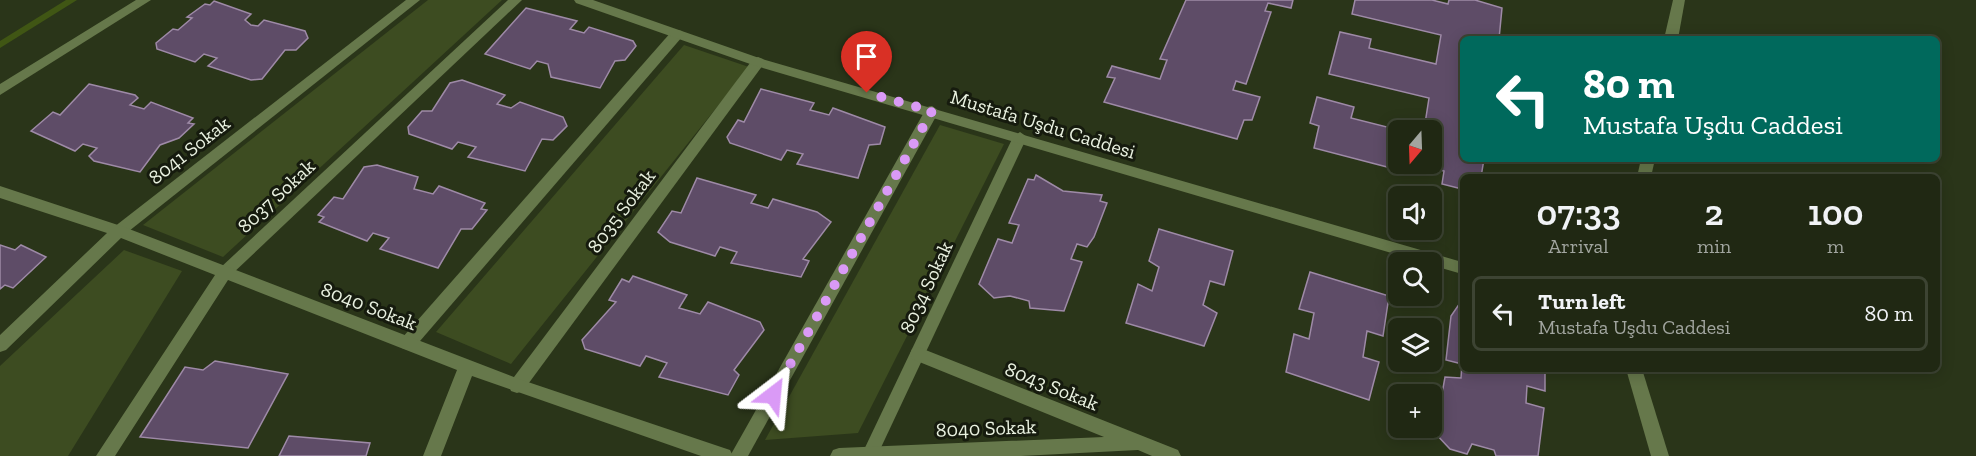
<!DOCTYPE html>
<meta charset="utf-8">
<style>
:root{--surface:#202813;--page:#2d3421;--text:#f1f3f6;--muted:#a2a6a0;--line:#3d4433}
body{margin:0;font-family:"Zilla Slab",serif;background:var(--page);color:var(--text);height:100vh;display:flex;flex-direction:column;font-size:22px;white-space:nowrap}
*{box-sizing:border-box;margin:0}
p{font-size:20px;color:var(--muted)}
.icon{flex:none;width:33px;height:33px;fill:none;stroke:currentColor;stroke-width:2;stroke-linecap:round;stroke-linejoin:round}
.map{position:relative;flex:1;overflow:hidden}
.details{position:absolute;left:1460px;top:174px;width:480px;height:198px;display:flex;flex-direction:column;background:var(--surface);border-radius:9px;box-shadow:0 3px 15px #0003,0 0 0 2px var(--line)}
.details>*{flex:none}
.guide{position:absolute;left:1460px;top:36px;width:480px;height:126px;border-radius:9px;box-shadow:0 3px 15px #0003,0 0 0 2px var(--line);background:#00695c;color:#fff;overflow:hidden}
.needle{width:39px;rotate:199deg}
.controls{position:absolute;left:1388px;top:120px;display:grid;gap:12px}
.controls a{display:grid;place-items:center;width:54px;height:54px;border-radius:9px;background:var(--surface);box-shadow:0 3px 15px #0003,0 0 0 2px var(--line);font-size:30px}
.pin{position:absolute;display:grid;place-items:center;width:51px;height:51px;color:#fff;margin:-62px -26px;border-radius:50% 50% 50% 0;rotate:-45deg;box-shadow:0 0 6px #0007}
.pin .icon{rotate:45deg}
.me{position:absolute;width:66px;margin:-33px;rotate:29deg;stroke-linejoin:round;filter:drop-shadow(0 0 4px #0008)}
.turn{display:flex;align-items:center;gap:21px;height:126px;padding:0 24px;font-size:27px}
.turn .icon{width:78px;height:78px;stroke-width:2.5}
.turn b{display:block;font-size:42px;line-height:51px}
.eta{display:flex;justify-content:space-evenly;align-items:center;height:102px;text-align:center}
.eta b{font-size:36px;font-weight:600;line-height:42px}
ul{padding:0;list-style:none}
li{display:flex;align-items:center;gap:18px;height:75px;margin:0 12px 9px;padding:0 12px;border:3px solid var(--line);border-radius:9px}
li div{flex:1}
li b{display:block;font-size:22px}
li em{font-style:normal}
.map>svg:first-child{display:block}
.green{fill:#3d4c21}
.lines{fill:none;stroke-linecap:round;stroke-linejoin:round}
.stream{fill:#405614;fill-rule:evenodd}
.building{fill:#5e4c67;stroke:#9e8aa7;stroke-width:1.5}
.lane{fill:#66784b;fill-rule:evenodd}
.street{fill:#66784b;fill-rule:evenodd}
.route{stroke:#da9af6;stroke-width:10;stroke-dasharray:0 18}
.labels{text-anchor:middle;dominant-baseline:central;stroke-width:6;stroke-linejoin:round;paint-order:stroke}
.street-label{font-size:20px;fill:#e9f1e0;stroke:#161b0e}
</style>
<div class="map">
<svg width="1976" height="456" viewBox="0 0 1976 456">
<rect width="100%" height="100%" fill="#2a3519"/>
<!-- green -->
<g class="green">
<path d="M428,0H502L223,257L143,225Z"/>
<path d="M684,45L749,67L511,364L436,332Z"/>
<path d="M940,125L1004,144L858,433L765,440Z"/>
<path d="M124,250L182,271L68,456H0V366Z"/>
</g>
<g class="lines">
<!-- stream -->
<path class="stream" d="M66,0H77L0,48V41Z"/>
</g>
<!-- building -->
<g class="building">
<path d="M1186,0H1293L1291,8L1268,3L1265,11L1271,12L1246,84L1236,81L1233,90L1260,97L1252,120H1244L1237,139L1104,102L1115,78L1107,77L1112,66L1160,79L1167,60L1160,59Z"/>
<path d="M1355,0H1432L1448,4L1449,0H1475L1502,8L1499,39H1462V159H1484L1481,177H1462V189L1442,184L1444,171L1416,164L1414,174L1314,148L1319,126L1310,123L1317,97L1354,107L1351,118L1399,130L1398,164H1431V130H1424L1429,98L1329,74L1340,32L1371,39L1369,48L1436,64L1441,35L1352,14Z"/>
<path d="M214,1L251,14L245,20L251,25L258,26L264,20L305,31L308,38L296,50H285L262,79L251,80L208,66L217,58L204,54L195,62L157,49L156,43L173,29L178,30L192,18L187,17L205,4L210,5Z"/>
<path d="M526,8L577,21L570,29L584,33L589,27L633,41L636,46L625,60L615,61L600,88L551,77L548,64L537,61L530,69L485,54Z"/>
<path d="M462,80L505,95L497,104L511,108L520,102L563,117L567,126L553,140L542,139L525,171L468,157L476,147L458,142L452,149L409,134L408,127L422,111H432L450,83Z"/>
<path d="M89,84L135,95L138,98L130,105L144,109L151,102L193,118L188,123L194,124L179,138L160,145L140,172L94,161L89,156L97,148L83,144L75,151L31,131L53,112L60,115Z"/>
<path d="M761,89L814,103L810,110L829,115L833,108L885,127L880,144L869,145L858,178L797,164L803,154L787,150L781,160L730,143L727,137L738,120L744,122Z"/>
<path d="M377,165L418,177L414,189L433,194L439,186L485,203L481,209L487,210L472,229H461L438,268L380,249L389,238L373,233L367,241L319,222L324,217L318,215L334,197L343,199L364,167Z"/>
<path d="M1036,175L1063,191L1102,195L1100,201L1107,203L1094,237L1087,247L1077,244L1071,259L1082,262L1064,311L1030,308L1029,301L1010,296L994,298L979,284L998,239L1012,243L1019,225L1009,223L1028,179L1034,180Z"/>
<path d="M697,178L756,195L751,203L768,208L773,199L817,212L831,222L803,259L809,261L801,277L731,263L737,252L720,247L715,256L670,242L658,232L672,211L681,213Z"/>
<path d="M1159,229L1233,251L1224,285L1210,281L1203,305L1217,313L1204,346L1126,323L1138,284L1152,291L1159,267L1149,261Z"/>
<path d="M0,245L15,250L21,245L46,257L13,288L5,285L0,289Z"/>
<path d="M1310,272L1389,296L1383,336L1367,331L1363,357L1379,362L1369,400L1286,372L1294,334L1309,339L1314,313L1299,309Z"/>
<path d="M633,276L687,295L679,308L700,314L708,302L760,322L764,330L734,370L739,375L728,395L659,377L667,363L646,356L640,366L585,349L582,340L616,302L609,300L622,279L629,282Z"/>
<path d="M1460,303L1462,304V364L1446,360L1451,316Z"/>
<path d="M215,361L288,374L248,448L140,437L185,367L203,370Z"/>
<path d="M1462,364V369H1545V391L1527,386L1526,403L1544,408L1538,456H1496L1494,450L1472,444L1467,454L1450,449L1435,433L1445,377L1461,378Z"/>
<path d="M289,436L370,443L366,456H279Z"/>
</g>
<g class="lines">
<!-- lane -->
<g class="lane">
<path d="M406,0H420L124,235H114L111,231L114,227Z"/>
<path d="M508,0H522L230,276H220L217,272L220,268Z"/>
<path d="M677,30L682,31L683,34L682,37L414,348L408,350L402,348L400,343L402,338L672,31Z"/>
<path d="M758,57L763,59L765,62L763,65L523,391L517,393L511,391L509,386L511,381L753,59Z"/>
<path d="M932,106L939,111L748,456H730L927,107Z"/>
<path d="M1020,132L1027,137L877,456H861L1013,137Z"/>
</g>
<!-- street -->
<g class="street">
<path d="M136,0H151L0,95V84Z"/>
<path d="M574,0H593L762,59L1462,262V274L1431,265V262H1422L753,65L576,3Z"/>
<path d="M1673,0H1685L1678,39H1664Z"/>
<path d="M1641,159H1655L1651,177H1637Z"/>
<path d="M0,186L124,227L519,379L724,448L730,450L733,456H701L472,376L441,456H423L457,370L228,280L115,456H96L215,275L121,238L6,350L0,352V335L107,233L0,198Z"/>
<path d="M918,347L1178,450L1181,456H1152L1138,450L1021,456H830L833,450L839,448L1104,437L912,359L910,354L912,349Z"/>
<path d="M1626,369H1642L1669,456H1651Z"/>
</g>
</g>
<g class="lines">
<!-- route -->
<path class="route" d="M773,395L932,111L867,93"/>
</g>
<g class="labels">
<!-- street labels -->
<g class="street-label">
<text transform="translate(1043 124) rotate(17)">Mustafa Uşdu Caddesi</text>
<text transform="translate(189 150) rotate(-38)">8041 Sokak</text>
<text transform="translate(276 196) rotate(-43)">8037 Sokak</text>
<text transform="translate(621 211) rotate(-53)">8035 Sokak</text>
<text transform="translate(926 287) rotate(-65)">8034 Sokak</text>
<text transform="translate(369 306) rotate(21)">8040 Sokak</text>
<text transform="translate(1052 386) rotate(22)">8043 Sokak</text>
<text transform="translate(986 428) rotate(-2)">8040 Sokak</text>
</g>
</g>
</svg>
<div class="controls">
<a><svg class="needle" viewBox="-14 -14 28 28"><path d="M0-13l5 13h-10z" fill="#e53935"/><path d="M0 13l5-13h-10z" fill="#a2a6a0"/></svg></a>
<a><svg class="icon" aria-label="sound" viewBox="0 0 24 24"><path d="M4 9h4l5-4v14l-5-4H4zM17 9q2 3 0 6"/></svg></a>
<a><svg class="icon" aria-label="search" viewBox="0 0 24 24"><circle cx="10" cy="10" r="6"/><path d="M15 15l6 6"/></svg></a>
<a><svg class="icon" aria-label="layers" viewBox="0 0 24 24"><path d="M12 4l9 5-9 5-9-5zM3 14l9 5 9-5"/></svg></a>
<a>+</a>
</div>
<div class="pin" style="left:867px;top:93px;background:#d93025"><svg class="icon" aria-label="arrive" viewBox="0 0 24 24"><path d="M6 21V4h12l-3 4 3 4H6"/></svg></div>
<svg class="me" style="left:773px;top:395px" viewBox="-20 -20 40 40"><path d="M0-17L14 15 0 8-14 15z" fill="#da9af6" stroke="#fff" stroke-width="4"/></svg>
<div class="guide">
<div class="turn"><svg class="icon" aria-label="left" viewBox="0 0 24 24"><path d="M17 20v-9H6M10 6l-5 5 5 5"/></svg><div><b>80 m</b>Mustafa Uşdu Caddesi</div></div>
</div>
<section class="details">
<div class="eta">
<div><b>07:33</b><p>Arrival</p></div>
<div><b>2</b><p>min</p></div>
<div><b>100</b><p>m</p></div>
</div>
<ul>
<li><svg class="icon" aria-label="left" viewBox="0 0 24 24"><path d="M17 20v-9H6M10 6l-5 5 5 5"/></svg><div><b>Turn left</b><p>Mustafa Uşdu Caddesi</p></div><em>80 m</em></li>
</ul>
</section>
</div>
